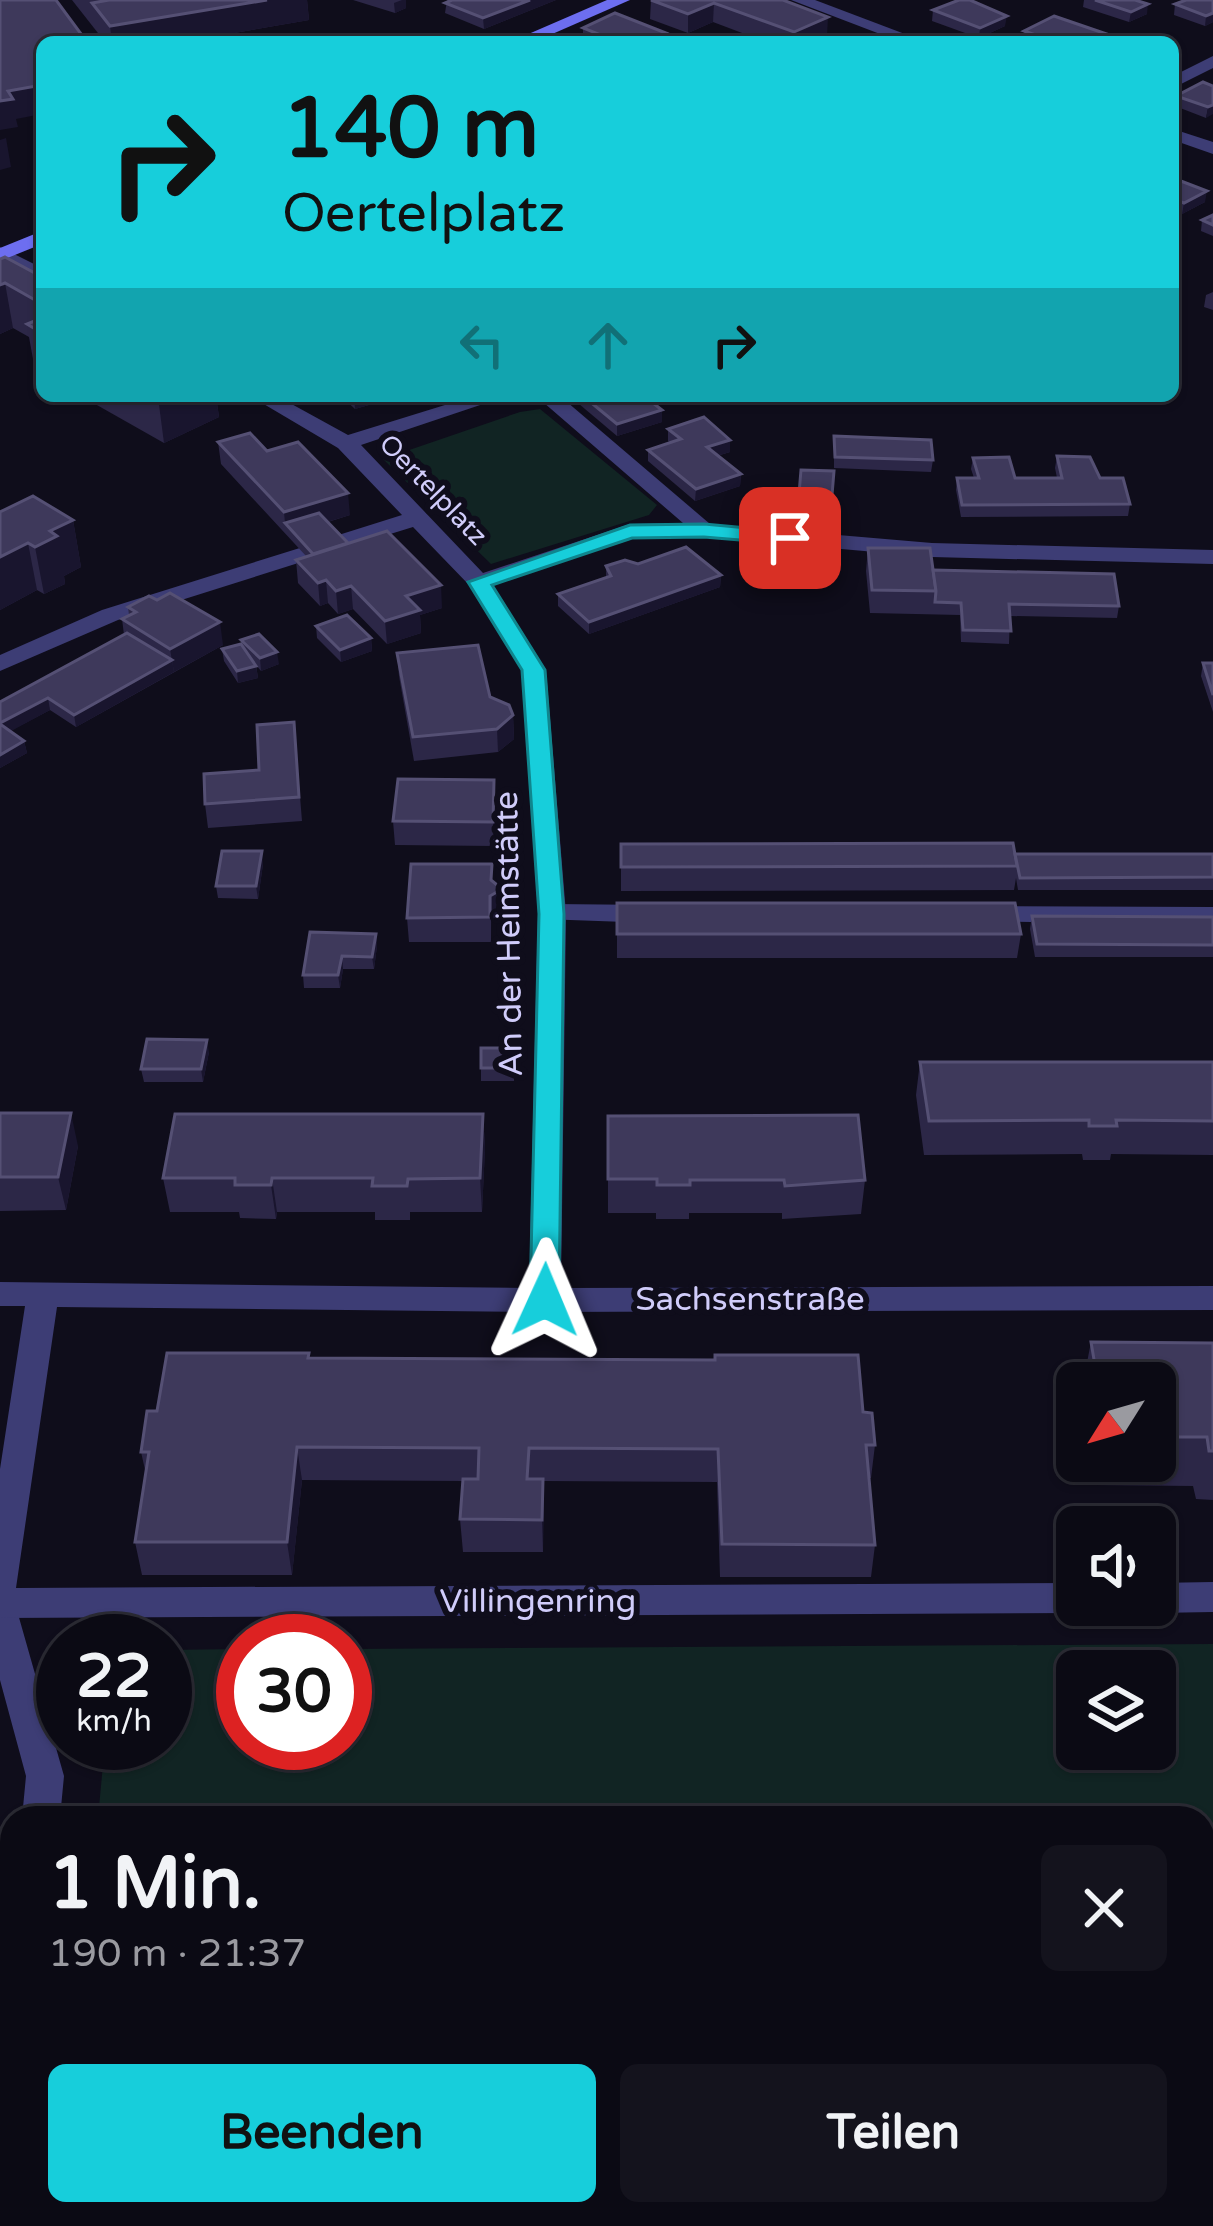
<!DOCTYPE html>
<html lang="de">
<meta charset="utf-8">
<style>
:root{--surface:#0b0a14;--page:#14131d;--text:#f1f3f6;--muted:#9a9aa0;--line:#2b2b34;--accent:#17cedb}
body{margin:0;font-family:"Varela Round",sans-serif;background:var(--page);color:var(--text);height:100vh;display:flex;flex-direction:column;font-size:45px;white-space:nowrap}
*{box-sizing:border-box;margin:0}
p{font-size:39px;color:var(--muted)}
.icon{flex:none;width:66px;height:66px;fill:none;stroke:currentColor;stroke-width:2;stroke-linecap:round;stroke-linejoin:round}
.map{position:relative;flex:1;overflow:hidden}
.side{position:absolute;left:0px;top:1806px;width:1215px;height:420px;display:flex;flex-direction:column;background:var(--surface);border-radius:36px 36px 0 0;box-shadow:0 3px 9px #0004,0 0 0 3px var(--line)}
.side>*{flex:none}
.top-card{position:absolute;left:36px;top:36px;width:1143px;height:366px;border-radius:18px;box-shadow:0 3px 9px #0004,0 0 0 3px var(--line);background:#17cedb;color:#111;overflow:hidden}
.needle{width:78px;rotate:233deg}
.controls{position:absolute;left:1056px;top:1362px;display:grid;gap:24px}
.controls a{display:grid;place-items:center;width:120px;height:120px;border-radius:18px;background:var(--surface);box-shadow:0 3px 9px #0004,0 0 0 3px var(--line);font-size:60px}
.speed{position:absolute;left:36px;top:1614px;display:flex;gap:24px;font-size:60px;font-weight:700;text-align:center}
.speed>*{display:grid;place-content:center;width:156px;height:156px;border-radius:50%;background:var(--surface);box-shadow:0 3px 9px #0004,0 0 0 3px var(--line);line-height:1}
.speed small{font-size:30px;font-weight:400}
.speed .limit{border:18px solid #d22;background:#fff;color:#111}
.pin{position:absolute;display:grid;place-items:center;width:102px;height:102px;color:#fff;margin:-51px;border-radius:24px;box-shadow:0 6px 18px #0006}
.me{position:absolute;width:132px;margin:-66px;rotate:1deg;stroke-linejoin:round;filter:drop-shadow(0 0 9px #0008)}
.turn{display:flex;align-items:center;gap:42px;height:252px;padding:0 48px;font-size:54px}
.turn .icon{width:156px;height:156px;stroke-width:2.5}
.turn b{display:block;font-size:84px;line-height:102px}
.lanes{display:flex;align-items:center;height:114px;padding:0 48px;background:#0003;justify-content:center;gap:60px;direction:ltr}
.lanes .off{opacity:.35}
.round{display:grid;place-items:center;flex:none;width:126px;height:126px;border-radius:18px;background:var(--page)}
.headline{display:flex;align-items:center;justify-content:space-between;height:204px;padding:0 48px}
h1{font-size:72px;font-weight:800;line-height:90px}
.action{display:flex;gap:24px;margin-top:auto;padding:24px 48px}
.action a{flex:1;height:138px;border-radius:18px;background:var(--accent);color:#111;font-size:48px;font-weight:800;line-height:138px;text-align:center}
.action a+a{background:var(--page);color:var(--text)}
.map>svg:first-child{display:block}
.green{fill:#112423;fill-rule:evenodd}
.lines{fill:none;stroke-linecap:round;stroke-linejoin:round}
.lane{fill:#3d3d75;fill-rule:evenodd}
.street{fill:#3d3d75;fill-rule:evenodd}
.secondary{fill:#6d6ef0;fill-rule:evenodd}
.wall{fill:#2c2747}
.shaded-wall{fill:#19152e}
.building{fill:#3e395b;stroke:#555074;stroke-width:3}
.route{fill:#17cedb;stroke:#0f868e;stroke-width:3}
.labels{text-anchor:middle;dominant-baseline:central;stroke-width:12;stroke-linejoin:round;paint-order:stroke}
.far-street-label{font-size:27px;fill:#d0ccfa;stroke:#0f0d1b}
.street-label{font-size:33px;fill:#d0ccfa;stroke:#0f0d1b}
</style>
<div class="map">
<svg width="1213" height="2226" viewBox="0 0 1213 2226">
<rect width="100%" height="100%" fill="#0f0d1b"/>
<!-- green -->
<g class="green">
<path d="M540,409L657,505L649,515L491,564L383,459L520,412Z"/>
<path d="M1213,1644V2226H57L58,2214H1203V1818H98L105,1743H165V1650L243,1649V1743H345V1649ZM1077,1671H1155V1749H1077Z"/>
</g>
<g class="lines">
<!-- lane -->
<g class="lane">
<path d="M552,904L654,905L668,914L654,923L542,919L538,913L542,907Z"/>
<path d="M978,906L1213,907V925L968,921L964,915L968,909Z"/>
<path d="M0,1599L13,1603L18,1614L64,1776L60,1818H22L26,1776L0,1680Z"/>
<path d="M12,2143V2214H19L15,2222L0,2226V2148Z"/>
</g>
<!-- street -->
<g class="street">
<path d="M791,0H815L926,42H901Z"/>
<path d="M1213,56V68L1173,88V76Z"/>
<path d="M1173,129L1213,142V154L1173,140Z"/>
<path d="M0,247L42,268V282L0,261Z"/>
<path d="M250,396H277L348,435L474,396H507L361,445L483,573L630,524L683,523L536,396H560L710,524L932,543L1213,550V564L932,557L704,537L632,538L493,585L546,670L566,913L561,1288L1213,1286V1310L545,1312L57,1307L16,1588L1077,1583V1605H1091L1090,1609L1077,1613L0,1618V1469L25,1306H0V1282L529,1288L538,913L522,670L470,586L413,527L345,548H329V538L402,515L338,448Z"/>
<path d="M303,547L315,554L311,559L118,620L0,671V655L102,610Z"/>
<path d="M1213,1582V1612L1155,1613L1141,1605H1155V1583Z"/>
</g>
<!-- secondary -->
<g class="secondary">
<path d="M607,0H630L534,42H510Z"/>
<path d="M42,231V244L0,261V248Z"/>
</g>
</g>
<!-- wall -->
<g class="wall">
<path d="M72,0H307L309,20L183,42H105Z"/>
<path d="M353,0H406V8L395,13Z"/>
<path d="M447,0H556L484,29L445,13Z"/>
<path d="M651,0H783L827,37L815,42H766L713,22L688,33L650,19Z"/>
<path d="M1084,0H1135L1147,14L1129,22L1083,7Z"/>
<path d="M1213,0V22L1205,26L1174,15L1175,4Z"/>
<path d="M933,10L1005,26L979,38L932,21Z"/>
<path d="M583,28L666,33V42H572L583,38Z"/>
<path d="M1024,31L1127,42H1023Z"/>
<path d="M1213,86L1206,118L1175,106L1176,96Z"/>
<path d="M1173,178L1205,202L1182,214L1173,211Z"/>
<path d="M1213,215V236L1201,231L1202,220Z"/>
<path d="M0,259L42,277V374L35,370L29,337L13,328L0,334Z"/>
<path d="M1213,292V310L1204,307L1206,295Z"/>
<path d="M81,396H216L219,417L164,443Z"/>
<path d="M341,396H400L355,409Z"/>
<path d="M572,396H644L662,410V422L617,436L572,398Z"/>
<path d="M668,429L730,440V452L717,456L741,474L740,486L695,501L648,461V450L670,442L668,441Z"/>
<path d="M834,436L933,460L931,472L834,468Z"/>
<path d="M218,442L267,451L350,515L328,522L348,543L442,608L420,615L421,633L387,644L353,609L338,614L328,603L320,606L298,583L296,560L306,556L221,464Z"/>
<path d="M1057,456L1100,478L1130,504L1128,516L961,517L956,490L957,478H974L971,469L973,458L1015,478H1057L1055,468Z"/>
<path d="M801,470L834,471L832,507L799,506Z"/>
<path d="M0,512L73,520L81,567L64,576L65,584L44,594L37,590L0,610Z"/>
<path d="M868,548L933,570L1119,606L1117,618L1010,616L1009,644L961,642L960,615L870,613L866,571Z"/>
<path d="M638,564L721,575L720,587L589,634L558,606V594L606,578V566Z"/>
<path d="M128,607L223,645L76,727L50,710L10,731L24,741L27,753L0,768V702L124,635L122,619L129,615Z"/>
<path d="M316,626L371,638L372,651L341,662L317,638Z"/>
<path d="M241,640L279,664L261,671L256,665L258,678L238,683L224,661L222,649L242,646Z"/>
<path d="M397,653L490,697L513,715L514,739L498,752L414,761L399,676Z"/>
<path d="M1203,663H1213V712L1201,676Z"/>
<path d="M294,722L302,821L208,828L205,804L259,770Z"/>
<path d="M495,804L494,846L395,845L393,821Z"/>
<path d="M621,844L1015,854H1213V890H1018L1016,878L1014,890L621,891Z"/>
<path d="M263,864L258,899L218,898L216,886Z"/>
<path d="M492,864V881L502,889L503,913L491,920V942H409L407,918Z"/>
<path d="M617,903L1021,934L1017,958H617Z"/>
<path d="M1032,916L1213,917V957H1035L1030,929Z"/>
<path d="M376,934L377,946L374,969H343L340,988H304L303,975Z"/>
<path d="M514,1048V1081H481V1068Z"/>
<path d="M209,1052L203,1082H144L141,1069Z"/>
<path d="M920,1062H1213V1155L1111,1154L1110,1160H1083L1082,1154L924,1155L916,1095Z"/>
<path d="M0,1113L78,1146L66,1210L0,1211Z"/>
<path d="M483,1114L485,1148L482,1212H410V1220H375V1212H277L276,1219L240,1218L239,1212H170L163,1178Z"/>
<path d="M608,1116L865,1180L861,1214L782,1219V1213H689V1219H656V1213H608Z"/>
<path d="M1091,1342L1213,1343V1500L1196,1499L1193,1486L1096,1485L1092,1461H1155V1383H1083Z"/>
<path d="M310,1358L863,1412L875,1445L871,1478H869L875,1545L871,1577H720L717,1482L543,1481V1552H463L460,1519L463,1481L302,1480L292,1575H142L135,1542L146,1474L141,1452L157,1411Z"/>
</g>
<!-- shaded-wall -->
<g class="shaded-wall">
<path d="M267,0H307L309,20L183,42H112L110,26Z"/>
<path d="M402,0H406V8L395,13L394,3Z"/>
<path d="M530,0H556L484,29L483,18Z"/>
<path d="M714,3L713,22L688,33V14Z"/>
<path d="M1148,4L1147,14L1129,22L1131,12Z"/>
<path d="M1213,13V22L1205,26L1206,16Z"/>
<path d="M1007,16L1005,26L979,38L980,28Z"/>
<path d="M828,17L827,37L815,42H794V32Z"/>
<path d="M666,33V42H650Z"/>
<path d="M42,85V114L16,119L18,127L0,130V101L8,91Z"/>
<path d="M1213,105V114L1206,118L1208,107Z"/>
<path d="M6,138L11,167L0,170V140Z"/>
<path d="M1207,191L1205,202L1182,214L1184,203Z"/>
<path d="M5,283L13,328L0,334V285Z"/>
<path d="M216,396L219,417L164,443L158,397Z"/>
<path d="M354,396H400L355,409Z"/>
<path d="M662,410V422L617,436V424Z"/>
<path d="M730,440V452L706,459L707,447Z"/>
<path d="M741,474L740,486L695,501L696,489Z"/>
<path d="M348,493L350,515L294,532L285,523L284,512Z"/>
<path d="M73,520L81,567L64,576L65,584L44,594L35,547L50,531Z"/>
<path d="M28,543L37,590L0,610V557Z"/>
<path d="M721,575L720,587L589,634V622Z"/>
<path d="M326,580L328,603L320,606L318,583Z"/>
<path d="M441,585L442,608L420,615L421,633L387,644L385,621L406,596Z"/>
<path d="M351,586L353,609L338,614L336,591Z"/>
<path d="M220,622L223,645L174,672L170,649Z"/>
<path d="M371,638L372,651L341,662L340,650Z"/>
<path d="M277,652L279,664L261,671L260,658Z"/>
<path d="M172,660L174,672L76,727L74,715Z"/>
<path d="M256,666L258,678L238,683L237,671Z"/>
<path d="M48,698L50,710L2,736L0,723Z"/>
<path d="M513,715L514,739L498,752L497,729Z"/>
<path d="M24,741L27,753L0,768V755Z"/>
<path d="M494,780L495,804L494,846L493,822Z"/>
<path d="M262,851L263,864L258,899L256,886Z"/>
<path d="M492,864V895L502,889L503,913L491,920V942Z"/>
<path d="M376,934L377,946L374,969L372,957Z"/>
<path d="M342,956L343,969L340,988L338,975Z"/>
<path d="M207,1040L209,1052L203,1082L201,1069Z"/>
<path d="M71,1113L78,1146L66,1210L58,1177Z"/>
<path d="M483,1114L485,1148L482,1212L480,1178Z"/>
<path d="M272,1178L277,1212L276,1219L271,1185Z"/>
<path d="M297,1447L302,1480L292,1575L287,1542Z"/>
<path d="M543,1479L544,1512L543,1552L542,1520Z"/>
</g>
<!-- building -->
<g class="building">
<path d="M0,0H56L87,42H42V85L8,91L13,99L0,101Z"/>
<path d="M109,0H267L110,26L92,3Z"/>
<path d="M452,0H530L483,18L445,3Z"/>
<path d="M651,0H783L828,17L794,32L714,3L688,14Z"/>
<path d="M959,0H970L1007,16L980,28L933,10Z"/>
<path d="M1095,0H1135L1148,4L1131,12Z"/>
<path d="M1186,0H1213V13L1206,16L1175,4Z"/>
<path d="M615,13L666,33L650,42H618L583,28Z"/>
<path d="M1054,16L1127,41L1056,42L1024,31Z"/>
<path d="M583,38L594,42H572Z"/>
<path d="M1203,82L1213,86V105L1208,107L1176,96Z"/>
<path d="M1173,178L1207,191L1184,203L1173,199Z"/>
<path d="M1213,215V225L1202,220Z"/>
<path d="M5,257L42,277V304L5,283L0,285V259Z"/>
<path d="M42,318V333L27,324Z"/>
<path d="M583,396H644L662,410L617,424Z"/>
<path d="M704,417L730,440L707,447L741,474L696,489L648,450L681,439L668,429Z"/>
<path d="M250,433L267,451L298,442L348,493L284,512L218,442Z"/>
<path d="M834,436L931,440L933,460L835,457Z"/>
<path d="M1057,456L1090,457L1100,478H1123L1130,504L962,505L957,478H979L973,458L1009,457L1015,478H1062Z"/>
<path d="M801,470L834,471L832,495L799,494Z"/>
<path d="M33,496L73,520L50,531L57,536L35,547L28,543L0,557V512Z"/>
<path d="M319,513L348,543L313,554L285,523Z"/>
<path d="M387,531L441,585L406,596L420,610L385,621L351,586L336,591L326,580L318,583L296,560Z"/>
<path d="M686,547L721,575L589,622L558,594L611,576L606,566L625,560L638,564Z"/>
<path d="M868,548H930L936,591L872,590Z"/>
<path d="M933,570L1114,574L1119,606L1009,604L1011,631L963,630L961,603L935,602L936,591Z"/>
<path d="M170,593L220,622L170,649L122,619L136,612L128,607L149,596L157,600Z"/>
<path d="M347,615L371,638L340,650L316,626Z"/>
<path d="M127,633L172,660L74,715L48,698L0,723V702Z"/>
<path d="M259,634L277,652L260,658L241,640Z"/>
<path d="M241,644L256,666L237,671L222,649Z"/>
<path d="M478,645L490,697L509,705L513,715L497,729L413,737L397,653Z"/>
<path d="M1203,663H1213V695Z"/>
<path d="M294,722L299,797L205,804L204,774L259,770L257,725Z"/>
<path d="M0,724L24,741L0,755Z"/>
<path d="M398,779L494,780L493,822L393,821Z"/>
<path d="M1013,843L1017,866L621,867V844Z"/>
<path d="M222,851H262L256,886H216Z"/>
<path d="M1015,854H1213V877L1020,878Z"/>
<path d="M411,864H492L491,880L502,889L490,896V917L407,918Z"/>
<path d="M617,903H1015L1021,934H617Z"/>
<path d="M1032,916L1213,917V945L1037,944Z"/>
<path d="M310,932L376,934L372,957L342,956L338,975H303Z"/>
<path d="M147,1039L207,1040L201,1069H141Z"/>
<path d="M481,1048H514L513,1068H481Z"/>
<path d="M920,1062H1213V1121L1116,1120L1117,1126H1089V1120L929,1121Z"/>
<path d="M0,1113H71L58,1177H0Z"/>
<path d="M175,1114H483L480,1178L408,1179L407,1186H372L373,1178H272L271,1185H235V1178H163Z"/>
<path d="M858,1115L865,1180L785,1186L784,1180H690V1185H657V1179H608V1116Z"/>
<path d="M1091,1342L1213,1343V1451H1209L1207,1437H1155V1383H1098Z"/>
<path d="M167,1353H309L308,1358L715,1360V1355H858L863,1412L872,1413L875,1445H866L875,1545L722,1544L718,1449L529,1448L527,1479H543L542,1520L460,1519L463,1479H478L479,1448L297,1447L287,1542H135L149,1452H141L147,1411H157Z"/>
</g>
<!-- route -->
<path class="route" d="M704,524L790,532L800,538L790,544L704,537L632,538L492,585L545,670L564,914L559,1300L555,1308H534L530,1300L539,914L522,670L468,582L630,525Z"/>
<g class="labels">
<!-- far-street labels -->
<g class="far-street-label">
<text transform="translate(433 490) rotate(46)">Oertelplatz</text>
</g>
<!-- street labels -->
<g class="street-label">
<text transform="translate(509 934) rotate(-91)">An der Heimstätte</text>
<text x="750" y="1299">Sachsenstraße</text>
<text x="538" y="1601">Villingenring</text>
</g>
</g>
</svg>
<div class="controls">
<a><svg class="needle" viewBox="-14 -14 28 28"><path d="M0-13l5 13h-10z" fill="#e53935"/><path d="M0 13l5-13h-10z" fill="#9a9aa0"/></svg></a>
<a><svg class="icon" aria-label="sound" viewBox="0 0 24 24"><path d="M4 9h4l5-4v14l-5-4H4zM17 9q2 3 0 6"/></svg></a>
<a><svg class="icon" aria-label="layers" viewBox="0 0 24 24"><path d="M12 4l9 5-9 5-9-5zM3 14l9 5 9-5"/></svg></a>
</div>
<div class="speed"><div>22<small>km/h</small></div><div class="limit">30</div></div>
<div class="pin" style="left:790px;top:538px;background:#d93025"><svg class="icon" aria-label="arrive" viewBox="0 0 24 24"><path d="M6 21V4h12l-3 4 3 4H6"/></svg></div>
<svg class="me" style="left:545px;top:1300px" viewBox="-20 -20 40 40"><path d="M0-17L14 15 0 8-14 15z" fill="#17cedb" stroke="#fff" stroke-width="4"/></svg>
<div class="top-card">
<div class="turn"><svg class="icon" aria-label="right" viewBox="0 0 24 24"><path d="M7 20v-9h11M14 6l5 5-5 5"/></svg><div><b>140 m</b>Oertelplatz</div></div>
<div class="lanes"><svg class="icon off" aria-label="left" viewBox="0 0 24 24"><path d="M17 20v-9H6M10 6l-5 5 5 5"/></svg><svg class="icon off" aria-label="ahead" viewBox="0 0 24 24"><path d="M12 20V5M6 11l6-6 6 6"/></svg><svg class="icon" aria-label="right" viewBox="0 0 24 24"><path d="M7 20v-9h11M14 6l5 5-5 5"/></svg></div>
</div>
<section class="side">
<div class="headline"><div><h1>1 Min.</h1><p>190 m · 21:37</p></div><a class="round"><svg class="icon" aria-label="close" viewBox="0 0 24 24"><path d="M6 6l12 12M18 6L6 18"/></svg></a></div>
<div class="action"><a>Beenden</a><a>Teilen</a></div>
</section>
</div>
